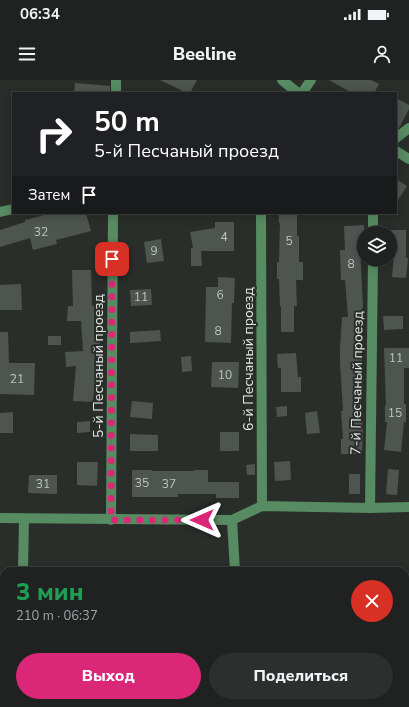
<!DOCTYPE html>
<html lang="ru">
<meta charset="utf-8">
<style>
:root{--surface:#1f2220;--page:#2c2f2d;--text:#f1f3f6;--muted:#a1a4a5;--line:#3c3f3e;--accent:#db2777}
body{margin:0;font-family:"Nunito Sans",sans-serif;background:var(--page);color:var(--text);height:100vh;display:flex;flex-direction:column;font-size:15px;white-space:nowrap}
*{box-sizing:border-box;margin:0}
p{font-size:13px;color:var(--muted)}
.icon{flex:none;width:22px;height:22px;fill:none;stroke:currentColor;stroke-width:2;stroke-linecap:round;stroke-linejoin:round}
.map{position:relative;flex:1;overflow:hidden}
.details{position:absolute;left:0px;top:487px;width:409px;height:140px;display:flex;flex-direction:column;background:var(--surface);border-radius:12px 12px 0 0;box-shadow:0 2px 10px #0003,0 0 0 1px var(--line)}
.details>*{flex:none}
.banner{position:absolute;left:12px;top:12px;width:385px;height:122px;border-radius:0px;box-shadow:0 2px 10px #0003,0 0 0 1px var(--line);background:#202124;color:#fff;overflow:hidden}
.tools{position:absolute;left:357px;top:146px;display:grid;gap:8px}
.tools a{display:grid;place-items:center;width:40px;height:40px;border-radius:50%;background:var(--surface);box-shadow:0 2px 10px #0003,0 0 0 1px var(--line);font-size:20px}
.pin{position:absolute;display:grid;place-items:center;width:34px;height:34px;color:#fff;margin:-17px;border-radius:8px;box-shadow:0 2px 6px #0006}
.me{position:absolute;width:44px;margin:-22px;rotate:270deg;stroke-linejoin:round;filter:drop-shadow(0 0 3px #0008)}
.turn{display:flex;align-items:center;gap:14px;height:84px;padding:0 16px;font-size:18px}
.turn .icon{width:52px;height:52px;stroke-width:2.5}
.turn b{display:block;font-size:28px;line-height:34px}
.then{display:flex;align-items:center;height:38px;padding:0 16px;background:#0003;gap:8px;font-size:15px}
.round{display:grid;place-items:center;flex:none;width:42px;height:42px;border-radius:21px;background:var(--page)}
.head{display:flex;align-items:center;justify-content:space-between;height:68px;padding:0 16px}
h1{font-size:24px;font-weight:800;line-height:30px;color:#1e9e55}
.action{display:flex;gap:8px;margin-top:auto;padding:8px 16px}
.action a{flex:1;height:46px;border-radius:24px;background:var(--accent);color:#fff;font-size:16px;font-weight:800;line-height:46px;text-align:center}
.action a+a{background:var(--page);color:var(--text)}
.status{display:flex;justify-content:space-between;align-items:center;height:28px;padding:0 20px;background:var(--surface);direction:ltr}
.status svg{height:11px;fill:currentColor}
header{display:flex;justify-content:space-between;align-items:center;height:52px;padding:0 16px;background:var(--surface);font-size:18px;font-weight:800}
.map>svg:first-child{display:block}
.building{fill:#4e544f}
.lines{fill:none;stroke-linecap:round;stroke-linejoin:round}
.path{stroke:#6f7470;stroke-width:2;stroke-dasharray:2 3;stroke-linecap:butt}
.minor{stroke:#578b62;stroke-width:10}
.major{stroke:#79e995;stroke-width:10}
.tram{stroke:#a7aba8;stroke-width:1}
.route{stroke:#db2777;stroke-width:7;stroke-dasharray:0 12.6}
.labels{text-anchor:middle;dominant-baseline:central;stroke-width:4;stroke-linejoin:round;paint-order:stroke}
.number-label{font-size:12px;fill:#bec3c0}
.street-label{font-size:14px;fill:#e4e8e5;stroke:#292e2a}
</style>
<div class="status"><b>06:34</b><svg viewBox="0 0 49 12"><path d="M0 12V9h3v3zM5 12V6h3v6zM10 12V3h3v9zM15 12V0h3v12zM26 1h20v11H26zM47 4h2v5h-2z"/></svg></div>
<header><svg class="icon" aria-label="menu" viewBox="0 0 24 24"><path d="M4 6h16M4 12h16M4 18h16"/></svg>Beeline<svg class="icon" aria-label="person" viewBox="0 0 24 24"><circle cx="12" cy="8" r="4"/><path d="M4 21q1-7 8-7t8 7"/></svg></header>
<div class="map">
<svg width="409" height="627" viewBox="0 0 409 627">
<rect width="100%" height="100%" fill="#292e2a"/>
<!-- building -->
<g class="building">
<path d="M160,0H197L190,13H187Z"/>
<path d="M329,0H371L379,4L374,13H352Z"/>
<path d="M75,3L110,6V13H74Z"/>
<path d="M396,18L409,25V29L399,48L396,50Z"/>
<path d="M396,99L407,106L396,123Z"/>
<path d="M52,133H86L91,151L56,160L57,164L33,170L30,158L0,167V150L25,142V140Z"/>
<path d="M279,133H297V156H299V182H303V200H296L297,226H294V252H281V226H280L279,199H277V182H279L280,143H279Z"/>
<path d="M215,142H234V171H201L202,186H191V168H193L190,152L215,148Z"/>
<path d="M364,145V164H360L363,228H362L361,268H362V281H358L363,352L362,374H341V359H343L341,331H343L340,283V268L342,237H348L345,200H341L340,170H345L344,146Z"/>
<path d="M390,150H406V178H408L406,198L392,197L395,163H390Z"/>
<path d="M161,159L164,181L147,183L144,162Z"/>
<path d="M72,190H91L92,226H94V252H99L100,264H94L95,296L93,322L73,321L76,286L66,287L65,272L83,271L81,241H67L68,226H73Z"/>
<path d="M218,197L235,198L234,223H232L231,263L205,262L206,207H218Z"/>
<path d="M21,204L22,230H0V205Z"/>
<path d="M151,209L152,225L131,226L130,210Z"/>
<path d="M383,236H403V249L384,250Z"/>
<path d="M160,250L161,261L130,263V252Z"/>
<path d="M0,252H8L9,283H35L34,315L0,314Z"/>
<rect x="48" y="256" width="13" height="9"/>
<path d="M384,268H409V288H404V324H406V342H404L401,372L384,370L387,342H385V325H386Z"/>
<path d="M296,273L298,297H301V312H281V288H278L277,274Z"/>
<path d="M191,276L192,291L182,292L181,277Z"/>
<path d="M212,282H239L238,308L211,307Z"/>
<path d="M132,321L153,323L152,339L130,337Z"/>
<path d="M287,326V336L277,337L276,327Z"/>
<path d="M317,331L320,353L307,354L305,333Z"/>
<path d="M13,332V353H0V333Z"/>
<path d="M90,341V352L77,353V342Z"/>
<rect x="220" y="352" width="19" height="19"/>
<path d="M130,354L158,355V371H130Z"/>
<path d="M290,381L291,400L275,401L274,382Z"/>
<path d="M77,382H98L97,406L77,405Z"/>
<path d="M255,384V395H247L246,385Z"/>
<path d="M388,389L399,390L397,415L386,414Z"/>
<path d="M132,390H152V391H194V390H208V402H239V418H216V414H178V417H132Z"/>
<rect x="349" y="394" width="11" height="20"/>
<path d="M29,395H57V414L28,413Z"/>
</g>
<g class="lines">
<!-- path -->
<g class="path">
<path d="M405,578H409"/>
<path d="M0,592H4"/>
</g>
<!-- minor -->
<g class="minor">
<path d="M282,0L298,13"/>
<path d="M116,13V0"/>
<path d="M302,13L311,0"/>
<path d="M396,58L409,48"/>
<path d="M396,71L409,79"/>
<path d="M0,132L13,129"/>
<path d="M261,133L262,426"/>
<path d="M373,153V133"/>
<path d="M370,428L373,179"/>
<path d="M0,438L232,440L262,426L370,428L409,427"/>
<path d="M111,440L113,133"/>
<path d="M232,440L235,491"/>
<path d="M23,491L24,439"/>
<path d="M405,603H409"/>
<path d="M0,618H4"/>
<path d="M112,623L113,627"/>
<path d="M157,623V627"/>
<path d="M215,623V627"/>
<path d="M360,623V627"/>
<path d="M324,627L326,623"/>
</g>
<!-- major -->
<g class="major">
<path d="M405,546H409"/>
<path d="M0,559L4,558"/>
</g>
<!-- tram -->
<g class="tram">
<path d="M405,563H409"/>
<path d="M0,574H4"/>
<path d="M0,582H4"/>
</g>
</g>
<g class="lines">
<!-- route -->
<path class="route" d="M112,179L111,440H202"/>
</g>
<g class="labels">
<!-- number labels -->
<g class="number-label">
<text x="41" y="152">32</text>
<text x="224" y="157">4</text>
<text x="289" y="161">5</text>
<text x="154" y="171">9</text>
<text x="351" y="184">8</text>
<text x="220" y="215">6</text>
<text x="141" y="217">11</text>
<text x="218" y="251">8</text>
<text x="396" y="278">11</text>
<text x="225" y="295">10</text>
<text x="17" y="299">21</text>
<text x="395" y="333">15</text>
<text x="142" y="403">35</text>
<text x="43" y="404">31</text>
<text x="169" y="404">37</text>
</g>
<!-- street labels -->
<g class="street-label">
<text transform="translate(248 279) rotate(-90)">6-й Песчаный проезд</text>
<text transform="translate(98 286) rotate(-90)">5-й Песчаный проезд</text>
<text transform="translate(357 303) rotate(-89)">7-й Песчаный проезд</text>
</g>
</g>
</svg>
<div class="tools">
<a><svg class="icon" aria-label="layers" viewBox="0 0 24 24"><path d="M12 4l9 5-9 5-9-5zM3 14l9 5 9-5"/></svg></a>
</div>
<div class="pin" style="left:112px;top:179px;background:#d93025"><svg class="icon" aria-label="arrive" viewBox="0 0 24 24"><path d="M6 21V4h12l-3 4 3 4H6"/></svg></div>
<svg class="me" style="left:202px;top:440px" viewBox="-20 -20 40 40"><path d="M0-17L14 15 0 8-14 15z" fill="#db2777" stroke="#fff" stroke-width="4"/></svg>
<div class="banner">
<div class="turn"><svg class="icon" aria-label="right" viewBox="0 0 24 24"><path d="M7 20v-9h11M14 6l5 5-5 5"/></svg><div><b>50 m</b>5-й Песчаный проезд</div></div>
<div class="then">Затем<svg class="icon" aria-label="arrive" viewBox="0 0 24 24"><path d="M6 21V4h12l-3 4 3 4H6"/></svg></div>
</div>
<section class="details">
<div class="head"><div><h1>3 мин</h1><p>210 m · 06:37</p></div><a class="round" style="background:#d93025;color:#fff"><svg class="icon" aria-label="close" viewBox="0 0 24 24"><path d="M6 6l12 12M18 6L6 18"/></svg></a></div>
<div class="action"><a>Выход</a><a>Поделиться</a></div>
</section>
</div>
